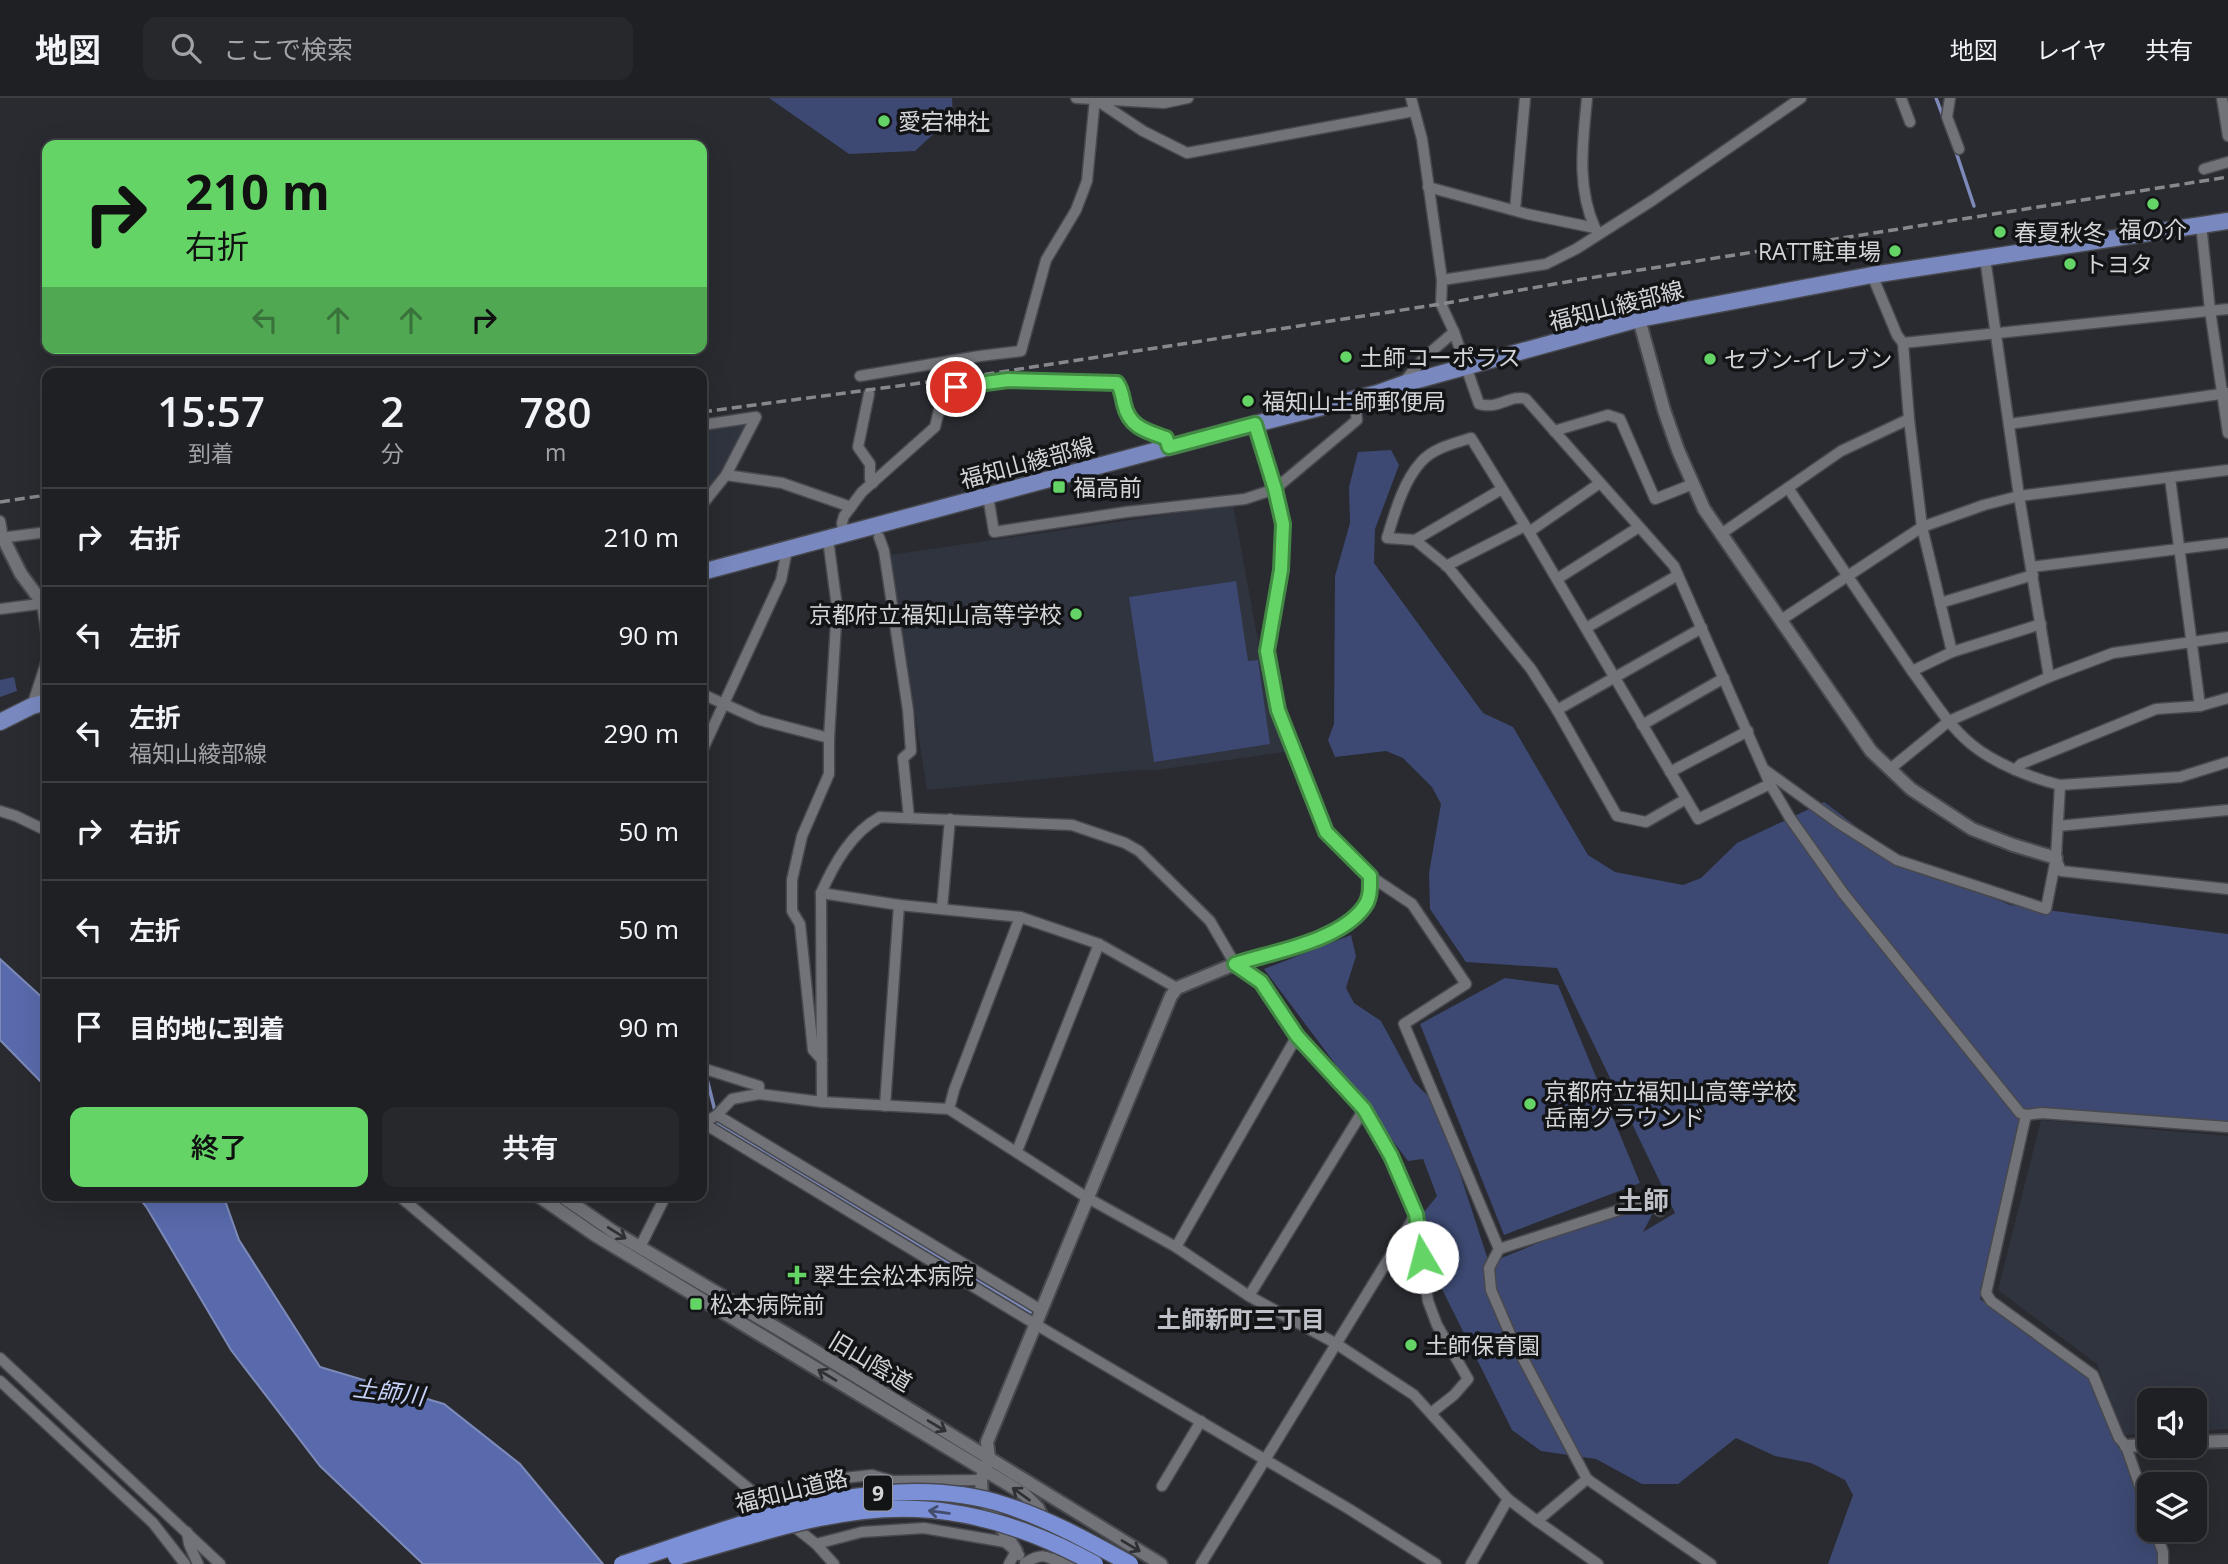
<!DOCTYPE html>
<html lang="ja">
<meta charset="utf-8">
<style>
:root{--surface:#1f2024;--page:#27282c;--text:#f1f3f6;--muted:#a1a3a6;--line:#3c3e41;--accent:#65d467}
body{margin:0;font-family:"Open Sans","Noto Sans JP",sans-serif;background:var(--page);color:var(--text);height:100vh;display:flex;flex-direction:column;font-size:26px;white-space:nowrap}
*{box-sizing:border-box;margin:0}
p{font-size:23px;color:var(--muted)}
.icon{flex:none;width:38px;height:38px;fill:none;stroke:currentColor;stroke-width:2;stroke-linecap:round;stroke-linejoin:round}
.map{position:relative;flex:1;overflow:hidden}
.panel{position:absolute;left:42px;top:270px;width:665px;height:833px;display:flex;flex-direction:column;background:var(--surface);border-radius:14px;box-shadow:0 7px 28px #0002,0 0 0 2px var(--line)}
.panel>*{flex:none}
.hud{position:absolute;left:42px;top:42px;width:665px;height:214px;border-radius:14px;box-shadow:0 7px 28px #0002,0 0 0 2px var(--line);background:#65d467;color:#111;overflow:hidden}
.tools{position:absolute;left:2137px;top:1290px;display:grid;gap:14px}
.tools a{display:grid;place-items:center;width:70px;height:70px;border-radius:14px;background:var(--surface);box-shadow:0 7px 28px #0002,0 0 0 2px var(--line);font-size:35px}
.pin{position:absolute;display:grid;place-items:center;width:60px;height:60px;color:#fff;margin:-30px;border:4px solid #fff;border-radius:50%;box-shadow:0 2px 7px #0007}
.me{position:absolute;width:77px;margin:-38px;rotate:352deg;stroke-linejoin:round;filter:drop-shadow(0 0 5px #0008)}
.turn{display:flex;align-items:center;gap:24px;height:147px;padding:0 28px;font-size:32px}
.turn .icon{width:91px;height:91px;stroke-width:2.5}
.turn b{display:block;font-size:49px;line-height:60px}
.lanes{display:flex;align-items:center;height:66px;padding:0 28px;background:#0003;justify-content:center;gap:35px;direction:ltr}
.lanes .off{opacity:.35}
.eta{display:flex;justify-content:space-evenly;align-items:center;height:119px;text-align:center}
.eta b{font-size:42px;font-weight:600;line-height:49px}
.action{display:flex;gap:14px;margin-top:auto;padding:14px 28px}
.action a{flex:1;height:80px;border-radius:14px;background:var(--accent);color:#111;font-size:28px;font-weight:600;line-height:80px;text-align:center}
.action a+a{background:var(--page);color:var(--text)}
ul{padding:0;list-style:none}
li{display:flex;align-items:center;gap:21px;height:98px;padding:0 28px;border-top:2px solid var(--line)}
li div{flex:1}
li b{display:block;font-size:26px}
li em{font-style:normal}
header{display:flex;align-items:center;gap:42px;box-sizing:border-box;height:98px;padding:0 35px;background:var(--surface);border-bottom:2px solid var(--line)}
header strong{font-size:33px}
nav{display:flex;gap:38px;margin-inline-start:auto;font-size:24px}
.search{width:490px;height:63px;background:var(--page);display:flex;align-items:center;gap:18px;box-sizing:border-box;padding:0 24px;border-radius:14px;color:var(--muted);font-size:26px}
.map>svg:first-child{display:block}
.built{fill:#30343f}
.green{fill:#3d4972}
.water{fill:#586aab;stroke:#7d8ab9;stroke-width:2}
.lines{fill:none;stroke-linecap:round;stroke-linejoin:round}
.stream{stroke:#7d8ab9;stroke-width:3.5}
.minor-casing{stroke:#48494e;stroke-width:13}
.tertiary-casing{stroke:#48494e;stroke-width:16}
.primary-casing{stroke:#48494e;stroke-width:19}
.minor{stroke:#717379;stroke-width:10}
.tertiary{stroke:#717379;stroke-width:12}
.primary{stroke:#7989c0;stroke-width:16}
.rail{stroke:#86888c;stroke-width:3.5;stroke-dasharray:10 5;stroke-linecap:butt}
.trunk-bridge-casing{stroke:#48494e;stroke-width:19;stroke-linecap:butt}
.trunk-bridge{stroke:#7c90d8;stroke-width:16}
.oneway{stroke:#2f3034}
.oneway2{stroke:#424c6d}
.route-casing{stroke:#428a43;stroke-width:18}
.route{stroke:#65d467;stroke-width:12}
.poi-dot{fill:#65d467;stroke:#131416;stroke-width:2.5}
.labels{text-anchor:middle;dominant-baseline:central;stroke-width:7;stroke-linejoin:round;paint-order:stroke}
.shield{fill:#131416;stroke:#9a9b9e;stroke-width:2}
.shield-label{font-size:21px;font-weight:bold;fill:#d4d5d9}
.poi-label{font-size:23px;fill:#d4d5d9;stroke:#131416;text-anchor:start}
.street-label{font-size:23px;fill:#d4d5d9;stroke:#131416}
.neighbourhood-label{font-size:24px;font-weight:bold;fill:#bec1c8;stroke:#131416}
.water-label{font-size:24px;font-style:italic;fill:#c6d2f8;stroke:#131416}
.quarter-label{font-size:26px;font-weight:bold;fill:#bec1c8;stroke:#131416}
</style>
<header>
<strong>地図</strong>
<div class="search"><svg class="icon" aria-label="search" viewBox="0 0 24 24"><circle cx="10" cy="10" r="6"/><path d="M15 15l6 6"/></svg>ここで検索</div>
<nav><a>地図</a><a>レイヤ</a><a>共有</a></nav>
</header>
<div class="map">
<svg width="2228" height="1466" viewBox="0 0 2228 1466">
<rect width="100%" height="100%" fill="#292b30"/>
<!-- built -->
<g class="built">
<path d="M744,324L746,330L731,376L702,410V331Z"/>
<path d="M1233,407L1264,575L1285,654L1156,672H1137L927,692L890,457Z"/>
<path d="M2041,1022L2228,1038V1331L2195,1333L2194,1302H2149V1336L2123,1337L2097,1266L1998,1192Z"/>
</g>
<!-- green -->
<g class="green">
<path d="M769,0H952L953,18L915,53L849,56Z"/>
<path d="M1391,352L1399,367L1375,431L1374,465L1483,615L1513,629L1588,757L1615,774L1683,787L1701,780L1737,745L1824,704L1894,757L2010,807L2228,836V1025L2023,1012L1980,1201L2094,1282L2149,1425V1432H2151L2161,1456L2157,1466H1828L1853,1397L1845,1382L1811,1365L1775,1358L1736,1340L1678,1386H1642L1596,1361L1541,1353L1512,1332L1441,1189L1424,1114L1437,1098L1423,1061L1408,1063L1264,871L1351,837L1356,858L1346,890L1354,905L1381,923L1414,984L1438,1008L1489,1165L1637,1105L1652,1117L1643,1134L1675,1115L1557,870L1466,864L1430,811L1429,775L1441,706L1432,689L1403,660L1386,653L1335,659L1328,642L1334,626L1335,478L1350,425L1349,389L1358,354Z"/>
<path d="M1236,483L1248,563L1258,562L1270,646L1154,664L1129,499Z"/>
<path d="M14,579L17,593L0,599V582Z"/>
<path d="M1505,880L1558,887L1640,1085L1504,1137L1420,926Z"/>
</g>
<!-- water -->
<g class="water">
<path d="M0,861L47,904V990L0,942Z"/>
<path d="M137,1097H223L239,1142L320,1269L444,1306L520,1366L603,1466H423L320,1368L231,1252L147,1110Z"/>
</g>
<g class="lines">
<!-- stream -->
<g class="stream">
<path d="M1936,0L1944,21"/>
<path d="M1955,51L1974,108"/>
<path d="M702,979L707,981L718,1025L1031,1214"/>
</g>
<defs>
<g id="minor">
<path d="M1076,0L1164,5L1188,0"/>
<path d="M1411,0L1422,41L1442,182L1441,206L1454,234L1479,306C1499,312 1510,296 1526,301L1674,468L1770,686L1790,720L1843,795L2020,1015L2026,1017L2042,1015L2228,1029"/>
<path d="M1587,0C1583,44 1576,88 1595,130"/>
<path d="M1901,0L1910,24"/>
<path d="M1950,0L1947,19L1959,51"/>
<path d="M2222,0L2228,38"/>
<path d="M1095,1L1143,33L1187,55L1414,13"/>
<path d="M2204,71L2228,64"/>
<path d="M1428,89L1527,116L1595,130L1599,136"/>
<path d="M1515,112L1525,0"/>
<path d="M2201,126L2210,212L2228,335"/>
<path d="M1985,160L2019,398L2049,579"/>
<path d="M1872,177L1897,237L1903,245L1909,321L1922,429L1952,554L1912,573C1930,597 1947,626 1971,646C1994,665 2031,680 2060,687"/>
<path d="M1442,182L1546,166L1576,151L1653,102L1801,0"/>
<path d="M1903,245L2228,211"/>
<path d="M860,278L980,258L1021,253L1046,162L1076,112L1087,83L1095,0"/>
<path d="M1403,285L1425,259L1454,234"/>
<path d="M869,296L858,349L870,366V381L873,385"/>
<path d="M1255,326L1275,391L1283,426L1281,472L1267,553L1269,568L1277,612L1306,687L1326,734L1370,778L1412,806L1466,886L1404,926L1499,1151L1489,1170L1491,1192L1510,1236L1587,1381L1537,1423"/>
<path d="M2009,326L2228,295"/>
<path d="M702,327L756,319L726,377L702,407"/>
<path d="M1554,333L1608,317L1620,321L1655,401L1693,386"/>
<path d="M726,377L782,385L851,409"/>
<path d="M2170,380L2200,608"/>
<path d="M1600,385L1529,434L1698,721L1770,686"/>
<path d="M1788,390L1912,573"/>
<path d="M988,398L994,434L1126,414L1245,401L1275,391L1357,322L1354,300"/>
<path d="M0,423L3,440"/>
<path d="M1529,434L1471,340C1455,345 1433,350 1421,364C1403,384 1395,414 1387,440L1415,442L1448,469L1531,571L1557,612L1702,530"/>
<path d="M844,436L842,425L844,418L862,394L935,329L942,300L956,289L978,285L1008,283L1117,285C1122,292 1122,298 1124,306C1129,329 1146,333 1166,339L1169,349"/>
<path d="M1721,436L1841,353L1909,321"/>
<path d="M879,439L884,453L908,612L911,653L903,660L909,720"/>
<path d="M0,440L47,434"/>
<path d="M1415,442L1502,391"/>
<path d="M1446,468L1525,428"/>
<path d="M2031,469L2228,445"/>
<path d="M1557,481L1639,429"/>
<path d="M42,505L47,539"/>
<path d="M1940,505L2033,477"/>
<path d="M0,511L47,505"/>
<path d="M1781,522L1922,429L1984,407L2019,398L2228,372"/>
<path d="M1586,530L1678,477"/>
<path d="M1952,554L2041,526"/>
<path d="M702,596L760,622L829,640"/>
<path d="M32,608L47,562"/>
<path d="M1557,612L1617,718L1646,724L1686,701"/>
<path d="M1642,627L1724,580"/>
<path d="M702,653L781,482L787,452"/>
<path d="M1890,671L1949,623L2049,579L2113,555L2228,539"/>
<path d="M1765,672L1837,724L1897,762L2046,811L2056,760L2060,687L2180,679L2228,664"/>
<path d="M2015,672L2021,666L2156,611L2200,608L2228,600"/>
<path d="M1670,674L1748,633"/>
<path d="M0,713L16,718L47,733"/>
<path d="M2058,728L2228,712"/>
<path d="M2056,761L2061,773L2228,791"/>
<path d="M821,795L899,807L1020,819L1099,846L1177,890"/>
<path d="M942,810L950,721"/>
<path d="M1235,866C1272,854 1340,843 1364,809C1371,800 1370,789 1370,778"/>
<path d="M822,962L813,952L800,826L792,813V782L802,738L829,676V640L837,509L828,441"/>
<path d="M702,970L759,988V996"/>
<path d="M822,1004L821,795C834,766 851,735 880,719L1072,727L1125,745L1139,753L1210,823L1235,866L1261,884L1297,938L1364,1011L1391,1058L1416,1116L1428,1203L1437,1227L1468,1281L1454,1297L1431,1315"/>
<path d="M885,1008L899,807"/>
<path d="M949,1011L954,992L1020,819"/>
<path d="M717,1017L1041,1212"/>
<path d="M2026,1017L1986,1195L1991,1203L2093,1277L2119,1340L2126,1348L2149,1415"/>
<path d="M703,1025L1035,1226L1349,1411L1436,1466"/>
<path d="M702,1026L717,1017L732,1001L759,996L822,1004L949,1011L1086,1099L1176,1149L1249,1198L1335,1245L1414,1297L1508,1401L1537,1423L1598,1466"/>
<path d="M1017,1053L1099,846"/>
<path d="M398,1097L645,1306L780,1416"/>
<path d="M640,1149L666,1097"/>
<path d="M1176,1149L1297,938"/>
<path d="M1499,1151L1647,1103L1660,1113"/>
<path d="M1249,1198L1364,1011"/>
<path d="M0,1260L220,1466"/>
<path d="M0,1283L153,1425L185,1466"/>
<path d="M1587,1381L1711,1466"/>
<path d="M1162,1388L1201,1323"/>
<path d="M759,1399L834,1381L872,1377L893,1383L981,1382"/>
<path d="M791,1426L816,1446L834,1466"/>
<path d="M2155,1432L2163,1454V1466"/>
<path d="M187,1434L189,1446L198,1466"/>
<path d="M816,1446L862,1434L924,1430L1005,1444L1012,1450"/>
<path d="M1025,1465C1041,1455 1046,1457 1062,1466"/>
<path d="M1009,1466L1016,1453L1019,1457"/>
<path d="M1201,1466L1416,1116"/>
<path d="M1471,1466L1508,1401"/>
</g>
<g id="tertiary">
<path d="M1639,221L1664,312L1678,352L1704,411L1871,653L1911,691L1972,731L2013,747L2056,760"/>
<path d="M3,440L21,476L47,511"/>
<path d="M537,1097L595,1137L1024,1396L1038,1410L1058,1453L1076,1466"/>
<path d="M560,1097L614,1134L802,1245L1161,1466"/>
<path d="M2194,1344L2228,1343"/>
<path d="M2126,1348L2149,1347"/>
<path d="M1016,1453L982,1398L981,1382L989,1360L987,1344L1171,898L1177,890L1235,866"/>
</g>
<g id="primary">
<path d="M702,474L1255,326L1378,295L1403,286L1639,221L1872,177L2228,123"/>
<path d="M0,624L32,608L47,604"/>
</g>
</defs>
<!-- minor casing -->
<use href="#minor" class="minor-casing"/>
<!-- tertiary casing -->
<use href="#tertiary" class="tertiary-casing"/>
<!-- primary casing -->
<use href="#primary" class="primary-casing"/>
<!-- minor -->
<use href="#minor" class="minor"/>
<!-- tertiary -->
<use href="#tertiary" class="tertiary"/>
<!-- primary -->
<use href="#primary" class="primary"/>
<!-- rail -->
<g class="rail">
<path d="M702,314L981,277L1441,206L1583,181L2228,79"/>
<path d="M0,404L47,397"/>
</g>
<defs>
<g id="trunk-bridge">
<path d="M676,1459C753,1438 836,1407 917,1411C980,1414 1041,1436 1095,1466"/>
<path d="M622,1466C739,1428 882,1367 1005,1407C1049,1421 1090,1444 1130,1466"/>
</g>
</defs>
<!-- trunk-bridge casing -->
<use href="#trunk-bridge" class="trunk-bridge-casing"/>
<!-- trunk-bridge -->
<use href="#trunk-bridge" class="trunk-bridge"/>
</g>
<!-- one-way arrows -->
<defs><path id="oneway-shaft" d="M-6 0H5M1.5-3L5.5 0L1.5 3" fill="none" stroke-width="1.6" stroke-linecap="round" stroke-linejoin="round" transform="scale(1.75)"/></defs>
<g class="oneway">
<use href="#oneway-shaft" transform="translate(617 1135) rotate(32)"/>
<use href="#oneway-shaft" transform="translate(827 1277) rotate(-149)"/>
<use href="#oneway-shaft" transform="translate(937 1328) rotate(31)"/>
<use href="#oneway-shaft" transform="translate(1021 1396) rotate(-144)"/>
<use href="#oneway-shaft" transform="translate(1131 1448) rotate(31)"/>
</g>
<use class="oneway2" href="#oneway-shaft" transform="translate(939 1414) rotate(-172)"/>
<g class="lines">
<defs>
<path id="route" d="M956,289L1008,282L1117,285C1122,292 1122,298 1124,306C1129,329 1146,333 1166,340L1169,349L1255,326L1275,391L1283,426L1281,472L1267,553L1278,612L1326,734L1370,778C1370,789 1371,800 1364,809C1340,843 1272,854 1235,866L1261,884L1297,938L1364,1011L1391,1058L1416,1116L1422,1159"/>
</defs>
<!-- route casing -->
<use href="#route" class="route-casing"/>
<!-- route -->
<use href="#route" class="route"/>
</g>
<!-- markers -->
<g class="poi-dot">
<circle cx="884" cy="23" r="7"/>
<circle cx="2153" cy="106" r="7"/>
<circle cx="2000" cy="134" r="7"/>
<circle cx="1895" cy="153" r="7"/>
<circle cx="2070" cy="166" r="7"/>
<circle cx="1346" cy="259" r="7"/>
<circle cx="1710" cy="261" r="7"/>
<circle cx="1248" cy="303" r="7"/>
<rect x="1052" y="382" width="14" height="14" rx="3.5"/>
<circle cx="1076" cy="516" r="7"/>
<circle cx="1530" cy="1006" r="7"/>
<path d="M793.5 1166.5h7v7h7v7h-7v7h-7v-7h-7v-7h7z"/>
<rect x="689" y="1199" width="14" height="14" rx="3.5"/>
<circle cx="1411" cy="1247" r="7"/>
</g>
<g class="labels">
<!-- shield labels -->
<rect class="shield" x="864" y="1377.5" width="28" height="35" rx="5"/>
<g class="shield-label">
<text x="878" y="1395">9</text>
</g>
<!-- poi labels -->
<g class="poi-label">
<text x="898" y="23">愛宕神社</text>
<text x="2153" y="131" text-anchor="middle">福の介</text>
<text x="2014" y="134">春夏秋冬</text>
<text x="1881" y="153" text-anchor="end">RATT駐車場</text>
<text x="2084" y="166">トヨタ</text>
<text x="1360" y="259">土師コーポラス</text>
<text x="1724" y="261">セブン-イレブン</text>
<text x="1262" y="303">福知山土師郵便局</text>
<text x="1073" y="389">福高前</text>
<text x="1062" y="516" text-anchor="end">京都府立福知山高等学校</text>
<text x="1544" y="993">京都府立福知山高等学校<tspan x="1544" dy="26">岳南グラウンド</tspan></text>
<text x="813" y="1177">翠生会松本病院</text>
<text x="710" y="1206">松本病院前</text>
<text x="1425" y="1247">土師保育園</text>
</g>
<!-- street labels -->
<g class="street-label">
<text transform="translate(1616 207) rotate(-14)">福知山綾部線</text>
<text transform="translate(1027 364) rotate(-15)">福知山綾部線</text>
<text transform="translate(871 1263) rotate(31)">旧山陰道</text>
<text transform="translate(791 1392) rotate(-14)">福知山道路</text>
</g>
<!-- neighbourhood labels -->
<g class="neighbourhood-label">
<text x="1241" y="1220">土師新町三丁目</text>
</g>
<!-- water labels -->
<g class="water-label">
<text transform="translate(389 1293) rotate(7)">土師川</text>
</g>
<!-- quarter labels -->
<g class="quarter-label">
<text x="1643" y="1102">土師</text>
</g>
</g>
</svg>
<div class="tools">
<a><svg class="icon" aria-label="sound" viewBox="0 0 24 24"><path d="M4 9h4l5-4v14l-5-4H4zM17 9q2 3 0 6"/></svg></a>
<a><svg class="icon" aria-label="layers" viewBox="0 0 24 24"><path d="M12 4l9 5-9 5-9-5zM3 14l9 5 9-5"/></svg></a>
</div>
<div class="pin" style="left:956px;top:289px;background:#d93025"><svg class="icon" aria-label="arrive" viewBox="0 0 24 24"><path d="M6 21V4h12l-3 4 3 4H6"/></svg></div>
<svg class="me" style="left:1422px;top:1159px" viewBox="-20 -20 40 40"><circle r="19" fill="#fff"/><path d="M0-13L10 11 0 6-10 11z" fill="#65d467"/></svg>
<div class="hud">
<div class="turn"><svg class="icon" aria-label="right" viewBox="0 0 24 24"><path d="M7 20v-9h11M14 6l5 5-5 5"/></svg><div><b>210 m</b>右折</div></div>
<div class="lanes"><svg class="icon off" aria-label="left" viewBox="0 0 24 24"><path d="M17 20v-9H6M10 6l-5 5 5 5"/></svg><svg class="icon off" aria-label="ahead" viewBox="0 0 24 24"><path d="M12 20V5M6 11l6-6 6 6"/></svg><svg class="icon off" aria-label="ahead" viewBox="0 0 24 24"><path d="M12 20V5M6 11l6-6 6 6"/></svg><svg class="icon" aria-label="right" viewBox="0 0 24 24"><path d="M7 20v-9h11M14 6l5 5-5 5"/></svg></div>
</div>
<section class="panel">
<div class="eta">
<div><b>15:57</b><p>到着</p></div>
<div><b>2</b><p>分</p></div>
<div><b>780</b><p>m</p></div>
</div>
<ul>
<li><svg class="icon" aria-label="right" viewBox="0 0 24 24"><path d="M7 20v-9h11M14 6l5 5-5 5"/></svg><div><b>右折</b></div><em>210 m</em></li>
<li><svg class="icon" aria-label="left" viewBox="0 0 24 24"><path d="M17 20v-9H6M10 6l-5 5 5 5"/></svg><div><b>左折</b></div><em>90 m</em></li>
<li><svg class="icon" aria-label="left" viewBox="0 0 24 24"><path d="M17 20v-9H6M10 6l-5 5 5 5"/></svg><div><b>左折</b><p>福知山綾部線</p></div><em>290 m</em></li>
<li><svg class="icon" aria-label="right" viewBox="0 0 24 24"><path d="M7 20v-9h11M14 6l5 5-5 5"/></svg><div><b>右折</b></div><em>50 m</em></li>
<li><svg class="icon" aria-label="left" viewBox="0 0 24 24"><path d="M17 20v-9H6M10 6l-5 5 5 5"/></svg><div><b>左折</b></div><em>50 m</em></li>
<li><svg class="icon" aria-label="arrive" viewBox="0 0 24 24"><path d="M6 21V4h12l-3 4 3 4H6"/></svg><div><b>目的地に到着</b></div><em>90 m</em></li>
</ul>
<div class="action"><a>終了</a><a>共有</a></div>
</section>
</div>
